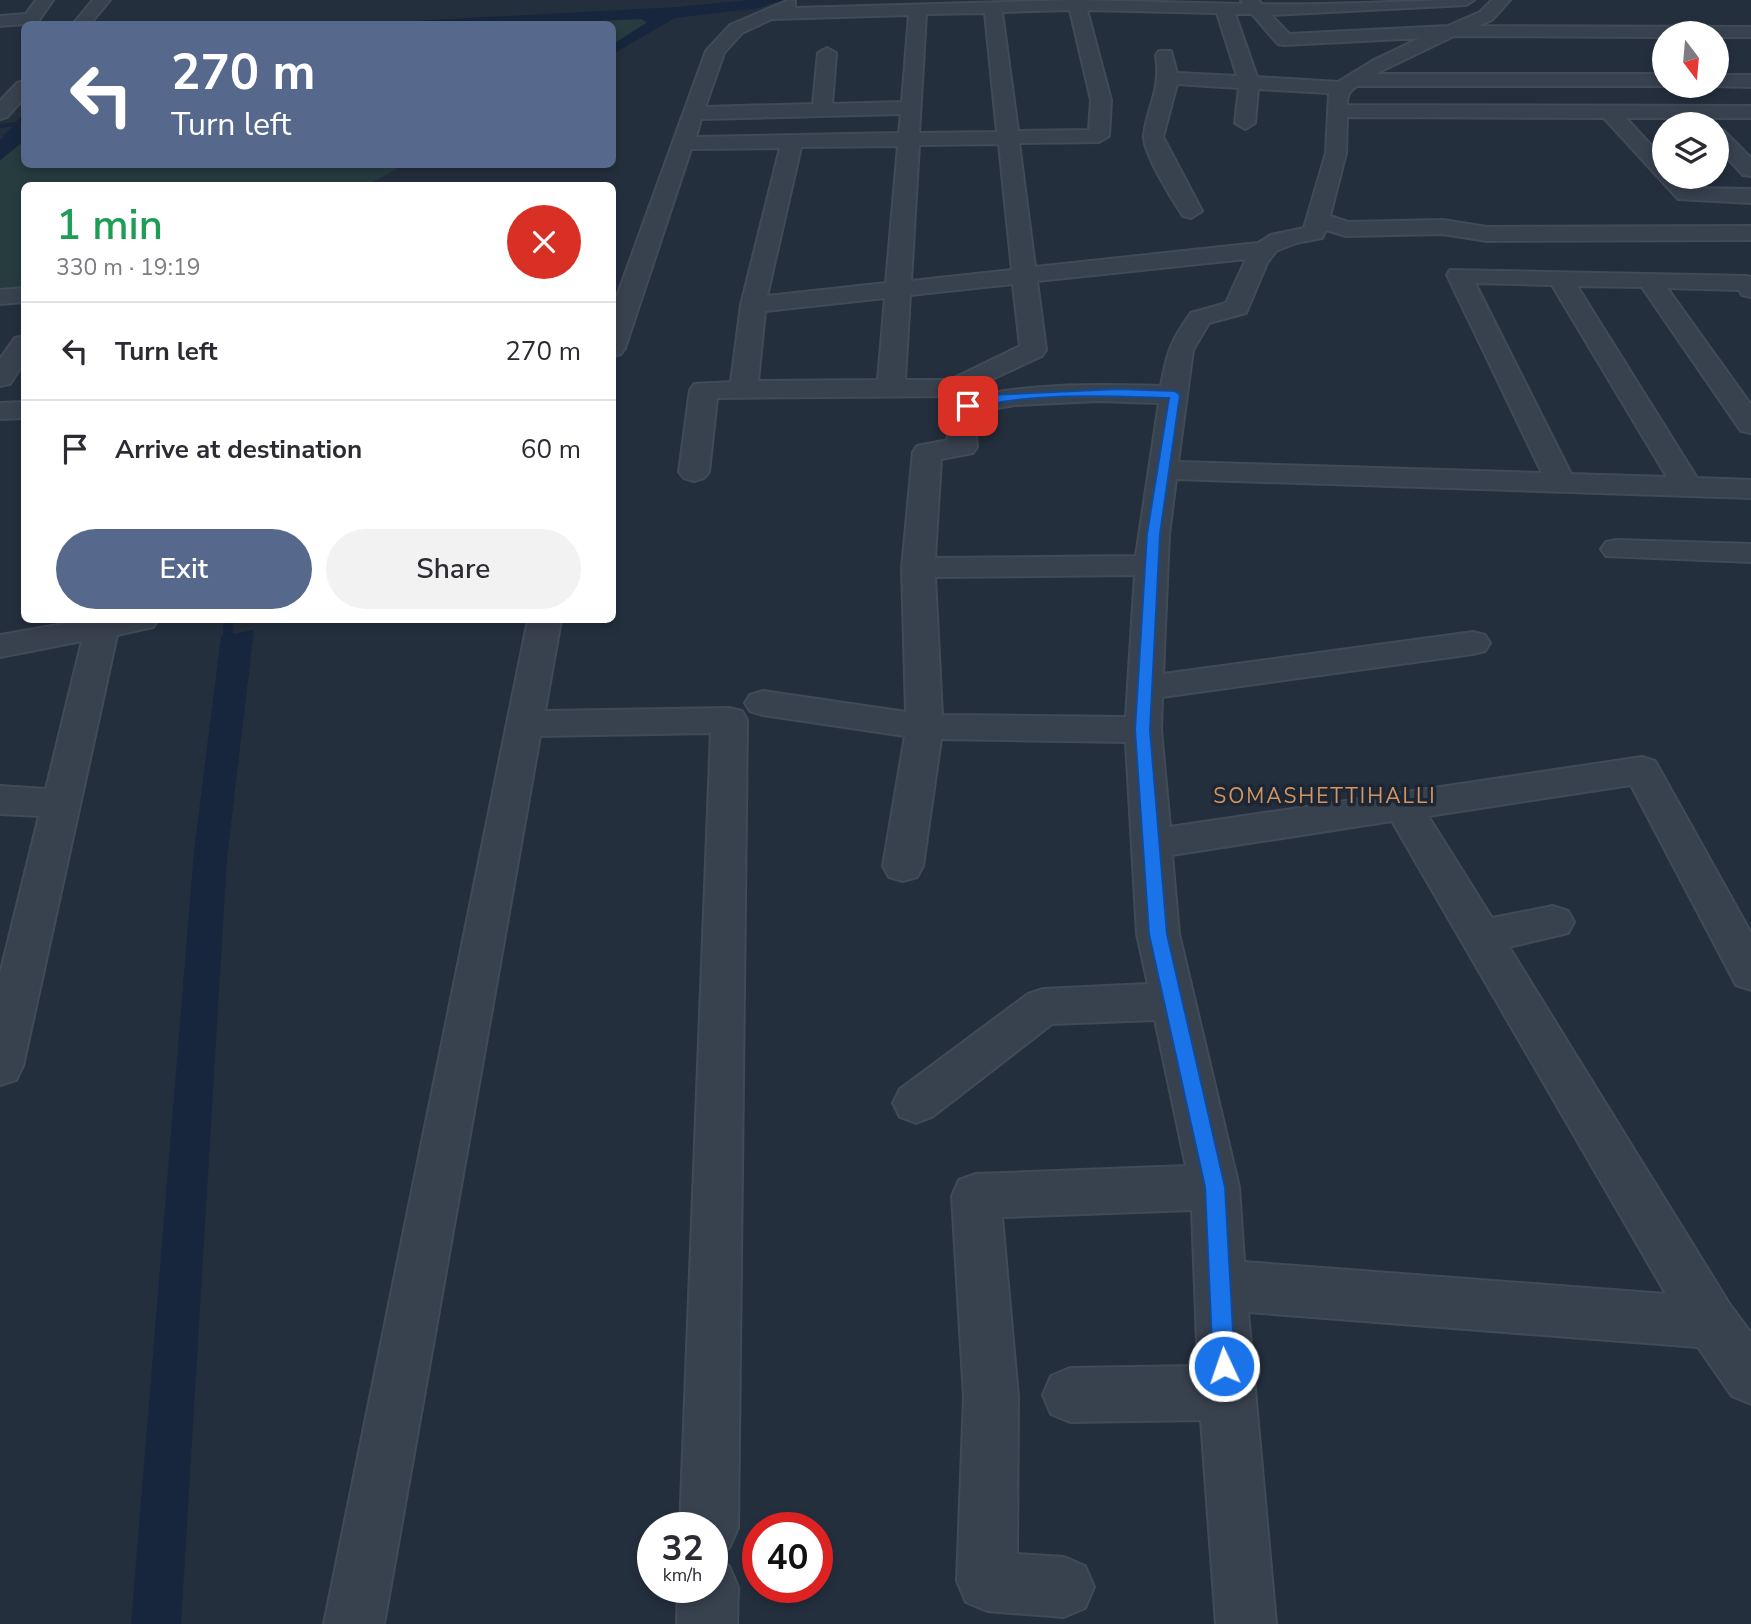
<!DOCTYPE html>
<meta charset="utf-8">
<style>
:root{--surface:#fff;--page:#f2f2f3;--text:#2b2b33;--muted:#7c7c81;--line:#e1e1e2;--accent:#56698c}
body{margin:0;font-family:"Nunito Sans",sans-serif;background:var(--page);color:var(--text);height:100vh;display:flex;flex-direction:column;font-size:26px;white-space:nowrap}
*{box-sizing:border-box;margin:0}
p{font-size:23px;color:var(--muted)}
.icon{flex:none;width:38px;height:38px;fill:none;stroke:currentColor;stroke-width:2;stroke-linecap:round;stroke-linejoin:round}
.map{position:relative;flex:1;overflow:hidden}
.drawer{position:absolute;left:21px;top:182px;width:595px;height:441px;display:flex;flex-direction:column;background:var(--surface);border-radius:10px;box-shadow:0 4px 10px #0003}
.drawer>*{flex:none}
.banner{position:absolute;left:21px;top:21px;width:595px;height:147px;border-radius:10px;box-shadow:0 4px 10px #0003;background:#56698c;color:#fff;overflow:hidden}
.needle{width:46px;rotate:164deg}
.fabs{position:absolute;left:1652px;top:21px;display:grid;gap:14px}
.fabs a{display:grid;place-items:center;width:77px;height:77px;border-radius:50%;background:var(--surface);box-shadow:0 4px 10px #0003;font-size:35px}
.speed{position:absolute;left:637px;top:1512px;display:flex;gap:14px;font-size:35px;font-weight:700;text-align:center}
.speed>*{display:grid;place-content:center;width:91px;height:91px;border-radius:50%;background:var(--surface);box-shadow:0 4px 10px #0003;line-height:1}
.speed small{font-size:18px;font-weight:400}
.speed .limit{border:10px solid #d22;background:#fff;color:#111}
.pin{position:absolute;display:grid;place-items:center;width:60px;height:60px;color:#fff;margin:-30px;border-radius:14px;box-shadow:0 4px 10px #0006}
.me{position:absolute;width:77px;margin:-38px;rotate:357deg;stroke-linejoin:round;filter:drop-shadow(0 0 5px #0008)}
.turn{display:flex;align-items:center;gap:24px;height:147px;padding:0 35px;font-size:32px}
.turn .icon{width:91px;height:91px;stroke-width:2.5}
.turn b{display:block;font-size:49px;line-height:60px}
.round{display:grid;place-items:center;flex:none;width:74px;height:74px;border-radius:37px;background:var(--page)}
.headline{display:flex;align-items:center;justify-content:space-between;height:119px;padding:0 35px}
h1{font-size:42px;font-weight:600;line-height:52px;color:#1e9e55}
.primary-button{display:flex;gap:14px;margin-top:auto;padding:14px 35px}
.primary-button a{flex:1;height:80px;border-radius:42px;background:var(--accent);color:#fff;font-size:28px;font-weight:600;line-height:80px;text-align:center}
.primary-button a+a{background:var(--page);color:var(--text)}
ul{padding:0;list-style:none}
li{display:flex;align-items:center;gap:21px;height:98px;padding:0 35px;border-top:2px solid var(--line)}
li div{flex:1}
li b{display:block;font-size:26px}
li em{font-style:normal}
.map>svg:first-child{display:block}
.green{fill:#263c3f}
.water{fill:#17263c}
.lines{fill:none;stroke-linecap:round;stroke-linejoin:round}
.stream{fill:#17263c;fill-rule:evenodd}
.minor-casing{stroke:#414a57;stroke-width:4}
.minor{fill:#38414e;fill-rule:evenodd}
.route{fill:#1a73e8;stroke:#114b97;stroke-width:2}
.labels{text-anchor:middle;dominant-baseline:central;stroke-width:7;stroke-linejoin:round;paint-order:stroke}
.neighbourhood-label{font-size:21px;letter-spacing:2px;fill:#d59563;stroke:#1d2633}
</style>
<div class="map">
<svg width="1751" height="1624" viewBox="0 0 1751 1624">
<rect width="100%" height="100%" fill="#242f3e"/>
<!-- green -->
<g class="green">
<path d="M641,19L647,24L613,44L612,24H524Z"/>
<path d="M24,141V164L404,165L367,185L24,186V289L0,290V160Z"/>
</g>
<!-- water -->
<g class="water">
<path d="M749,0H778L760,8L675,18L613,54V44L648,22L641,19L524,24H356L678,7Z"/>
<path d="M24,113V141L0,160V140Z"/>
<path d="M254,630L227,858L181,1624H131L194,851L221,636Z"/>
</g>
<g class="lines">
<!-- stream -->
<g class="stream">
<path d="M778,0H795L761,4L759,3Z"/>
<path d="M24,121V125L0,128V124Z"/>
<path d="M224,620H234L232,647L227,650L222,647Z"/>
</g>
<defs>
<g id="minor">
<path d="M36,0H53L37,23L0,26V16L26,14Z"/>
<path d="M93,0H110L90,24H73Z"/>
<path d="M789,0L795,1V8L1075,0L1243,4L1241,0H1258L1262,4C1332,6 1404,0 1474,0L1466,5L1271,15L1289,34L1448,26L1480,12L1492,0H1510L1492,20L1478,26L1751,27V37H1717V33H1664V37L1454,36L1375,74H1664V86H1357C1349,91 1347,95 1347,105L1751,106V118H1626L1664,159V177H1682L1692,188L1751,189V203L1678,199L1604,118L1347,117L1346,153L1330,216L1348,222L1443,220L1487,227L1751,226V240L1487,241L1443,234L1346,236L1326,230L1322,238L1296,243L1276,251L1267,263L1246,313L1209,323L1193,350L1178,462L1542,473L1447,275L1450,270L1746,276L1751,277V297L1742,295L1739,290L1667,288L1751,405V433L1741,431L1642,287L1577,286L1697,478L1751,480V498L1176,479L1169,534L1163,674L1473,632L1485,635L1490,643L1485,651L1473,654L1162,697L1161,730L1170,827L1642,757L1655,761L1751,933V990L1736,985L1631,785L1428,816L1492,918L1553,906L1568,911L1574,922L1568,933L1509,947L1730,1305L1751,1333V1404L1732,1396L1698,1347L1248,1312L1276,1624H1216L1201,1420L1070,1422L1051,1414L1043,1395L1051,1376L1070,1368L1198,1366L1192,1210L1002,1217L1018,1397L1017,1554L1064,1557L1085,1566L1094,1587L1085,1608L1064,1617L987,1611L966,1602L957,1581L964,1397L952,1196L959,1180L976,1174L1186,1166L1155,1020L1052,1024L932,1117L916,1123L900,1117L893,1103L900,1089L1028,994L1043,989L1148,984L1137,934L1126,742L941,739L923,866L917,877L903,881L889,877L883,866L905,736L763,715L750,711L745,703L750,695L763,691L906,712L902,568L913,452L917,446L948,440L947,423L958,400C1025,383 1092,384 1161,386C1167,352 1171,341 1191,313L1226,303L1246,259L1037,281L1046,350L1042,356L955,396L717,398L709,472L704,478L694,481L684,478L679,472L690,390L694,384L731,382L741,305L780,148L691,149L625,348L621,354L612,356V310L706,51L730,25ZM1070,10L1091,100L1089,130L1018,131L1002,12ZM1087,10L1217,13L1237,76L1177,73L1171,51H1159L1156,55C1161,90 1149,102 1144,134C1141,150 1173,201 1183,216L1191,218L1202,211L1163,137L1177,84L1239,88L1235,123L1245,129L1255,123L1258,89L1329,93L1326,153L1304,228L1271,235L1258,243L1035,267L1019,143L1099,142L1109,136L1111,100ZM985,13L997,132L919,133L926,14ZM1235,14H1252L1278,44L1284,45L1420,38L1374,60L1338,82L1257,77ZM909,15L902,102L832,104L836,53L827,48L818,53L813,104L705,107L724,53L742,33L772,19ZM901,114L899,133L696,137L701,119ZM999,144L1012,270L911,281L919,145ZM898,146L886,283L767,296L801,147ZM1475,283L1552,285L1667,477L1571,474ZM1013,284L1020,346L950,380H905L910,295ZM885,298L878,380L758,381L765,311ZM1098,401L1159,403L1136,556L935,558L941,459L973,453L977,447L975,423L980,411L1015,405ZM1135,575L1126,717L942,715L935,577ZM1392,821L1666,1294L1244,1262L1239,1187L1179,934L1172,855Z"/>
<path d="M1717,75H1751V87L1713,86H1717Z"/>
<path d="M24,81V98L7,117L0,119V101L17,83Z"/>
<path d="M1717,129L1724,131L1751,158V176L1743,175L1717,147Z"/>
<path d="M24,288V302L0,304V290Z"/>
<path d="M24,336V362L10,384L0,386V359L15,338Z"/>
<path d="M24,402V418L0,419V403Z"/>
<path d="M1617,540L1751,544V562L1606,556L1601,549L1606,542Z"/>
<path d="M86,620H158L153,627L117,635L23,1066L16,1080L0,1085V974L39,816L0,814V786L46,789L82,641L0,657V635Z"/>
<path d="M528,620H561L545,711L729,708L742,711L747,720L738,1528L729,1548L712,1555V1528H680L711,733L540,736L384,1624H324Z"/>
<path d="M712,1559L729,1566L738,1587L737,1624H677L678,1587H712Z"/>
</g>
</defs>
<!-- minor casing -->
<use href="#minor" class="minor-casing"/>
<!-- minor -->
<use href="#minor" class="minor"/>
</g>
<!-- route -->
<path class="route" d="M1118,389L1175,391L1180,395L1160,534L1150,730L1167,934L1225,1187L1235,1366L1232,1373L1224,1377L1217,1373L1213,1366L1205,1187L1149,934L1135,730L1147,534L1169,398C1103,396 1031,392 968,409L962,406L990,395Z"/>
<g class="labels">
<!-- neighbourhood labels -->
<g class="neighbourhood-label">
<text x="1325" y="796">SOMASHETTIHALLI</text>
</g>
</g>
</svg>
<div class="fabs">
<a><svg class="needle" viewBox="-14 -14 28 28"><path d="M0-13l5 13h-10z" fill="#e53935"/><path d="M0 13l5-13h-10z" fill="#7c7c81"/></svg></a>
<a><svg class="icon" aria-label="layers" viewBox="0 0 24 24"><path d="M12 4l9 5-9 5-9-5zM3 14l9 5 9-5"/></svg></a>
</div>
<div class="speed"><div>32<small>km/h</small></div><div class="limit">40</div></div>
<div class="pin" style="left:968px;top:406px;background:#d93025"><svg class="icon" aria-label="arrive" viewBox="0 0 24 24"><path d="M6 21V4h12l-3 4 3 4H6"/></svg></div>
<svg class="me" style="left:1224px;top:1366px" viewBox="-20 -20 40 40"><circle r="17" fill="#1a73e8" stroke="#fff" stroke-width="3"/><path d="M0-11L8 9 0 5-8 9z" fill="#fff"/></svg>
<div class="banner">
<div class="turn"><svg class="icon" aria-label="left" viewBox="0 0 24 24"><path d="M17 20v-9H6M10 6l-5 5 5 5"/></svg><div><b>270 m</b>Turn left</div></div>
</div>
<section class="drawer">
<div class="headline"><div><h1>1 min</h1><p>330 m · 19:19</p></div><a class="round" style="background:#d93025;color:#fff"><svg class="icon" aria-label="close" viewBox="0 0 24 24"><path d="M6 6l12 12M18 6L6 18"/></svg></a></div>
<ul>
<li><svg class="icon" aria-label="left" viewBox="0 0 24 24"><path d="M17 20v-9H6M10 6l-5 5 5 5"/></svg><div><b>Turn left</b></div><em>270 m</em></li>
<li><svg class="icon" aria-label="arrive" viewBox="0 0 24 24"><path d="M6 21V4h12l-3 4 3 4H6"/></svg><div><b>Arrive at destination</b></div><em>60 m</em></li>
</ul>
<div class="primary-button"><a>Exit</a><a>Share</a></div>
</section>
</div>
